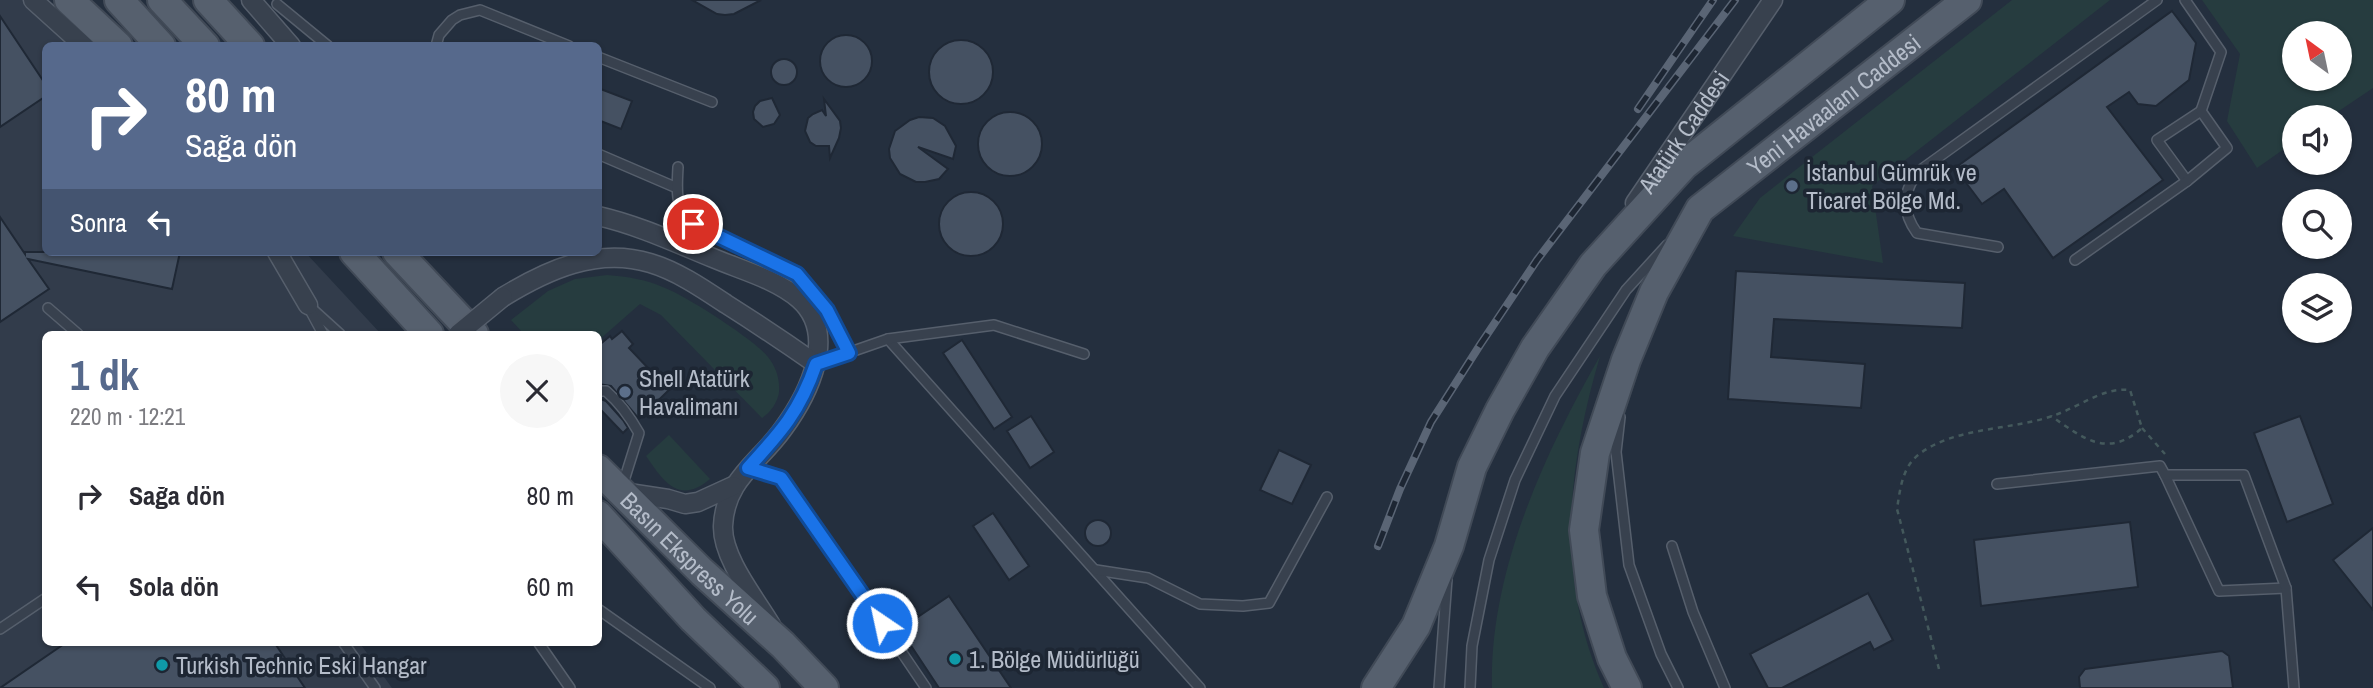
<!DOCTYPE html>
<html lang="tr">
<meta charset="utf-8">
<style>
:root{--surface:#fff;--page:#f7f7f7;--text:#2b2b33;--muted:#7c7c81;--accent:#56698c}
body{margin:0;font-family:"Archivo Narrow",sans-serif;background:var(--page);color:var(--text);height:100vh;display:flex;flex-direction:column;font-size:26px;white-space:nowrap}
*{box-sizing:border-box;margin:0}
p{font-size:23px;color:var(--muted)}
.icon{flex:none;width:38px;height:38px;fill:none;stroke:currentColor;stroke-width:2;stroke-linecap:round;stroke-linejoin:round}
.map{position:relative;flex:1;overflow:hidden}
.side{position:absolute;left:42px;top:331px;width:560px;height:315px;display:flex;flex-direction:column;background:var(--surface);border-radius:10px;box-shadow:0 2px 5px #0004}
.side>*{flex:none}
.guide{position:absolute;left:42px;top:42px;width:560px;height:214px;border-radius:10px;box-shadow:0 2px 5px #0004;background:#56698c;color:#fff;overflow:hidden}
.needle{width:46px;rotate:327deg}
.buttons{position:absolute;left:2282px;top:21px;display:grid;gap:14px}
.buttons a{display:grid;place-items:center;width:70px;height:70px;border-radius:50%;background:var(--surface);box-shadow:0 2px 5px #0004;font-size:35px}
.pin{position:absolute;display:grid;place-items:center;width:60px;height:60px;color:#fff;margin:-30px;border:4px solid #fff;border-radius:50%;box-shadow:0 2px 7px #0007}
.me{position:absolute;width:77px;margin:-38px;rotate:326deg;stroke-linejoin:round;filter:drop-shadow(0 0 5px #0008)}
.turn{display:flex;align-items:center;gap:24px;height:147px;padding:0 28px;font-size:32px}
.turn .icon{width:91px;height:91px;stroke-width:2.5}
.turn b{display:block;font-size:49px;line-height:60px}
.then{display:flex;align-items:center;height:66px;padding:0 28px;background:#0003;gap:14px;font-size:26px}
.round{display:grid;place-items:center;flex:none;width:74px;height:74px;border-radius:37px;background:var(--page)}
.overview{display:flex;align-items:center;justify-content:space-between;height:119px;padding:0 28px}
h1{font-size:42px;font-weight:700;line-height:52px;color:var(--accent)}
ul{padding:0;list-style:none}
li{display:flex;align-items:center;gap:21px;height:91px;padding:0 28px}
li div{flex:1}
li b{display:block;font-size:26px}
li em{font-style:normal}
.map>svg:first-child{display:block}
.airport{fill:#323c4b}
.green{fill:#263c3f;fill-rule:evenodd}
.building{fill:#455162;stroke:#1f2835;stroke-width:2}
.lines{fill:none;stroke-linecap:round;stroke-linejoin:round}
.lane-casing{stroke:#565f6c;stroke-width:12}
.street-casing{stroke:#565f6c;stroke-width:21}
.primary-casing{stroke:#414a57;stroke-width:32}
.path{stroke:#44595c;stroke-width:2.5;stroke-dasharray:5 5;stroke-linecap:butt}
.lane{stroke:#38414e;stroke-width:9}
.street{stroke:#38414e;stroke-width:18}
.primary{stroke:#56606e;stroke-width:28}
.rail-casing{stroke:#5a6575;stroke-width:8}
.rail{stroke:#1d2633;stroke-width:5;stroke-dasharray:16;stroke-linecap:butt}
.street-bridge-casing{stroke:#565f6c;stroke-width:21;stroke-linecap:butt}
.street-bridge{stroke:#38414e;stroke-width:18}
.route-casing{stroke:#114b97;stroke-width:18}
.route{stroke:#1a73e8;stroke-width:12}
.service-dot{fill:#5c6f8a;stroke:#1d2633;stroke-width:2.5}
.culture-dot{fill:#0f9aa8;stroke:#1d2633;stroke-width:2.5}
.labels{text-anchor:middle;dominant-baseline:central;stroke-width:7;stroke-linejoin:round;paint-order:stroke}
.street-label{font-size:24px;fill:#b4bcc9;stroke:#1d2633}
.poi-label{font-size:24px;fill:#b4bcc9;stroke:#1d2633;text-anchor:start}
</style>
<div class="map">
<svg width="2373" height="688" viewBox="0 0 2373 688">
<rect width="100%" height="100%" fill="#242f3e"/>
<!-- airport -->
<path class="airport" d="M0,0H46L99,45L46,46V252H305L381,334H46V642H359L392,688H0Z"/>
<!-- green -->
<g class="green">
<path d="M2012,0H2110L1872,186L1883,263L1733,236L1760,198Z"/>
<path d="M2202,0H2373V88L2330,117H2294V142L2257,168L2227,121L2240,54ZM2294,33H2340V79H2294Z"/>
<path d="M607,275C628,277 646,279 665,288C686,296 755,340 768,357C776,367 780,379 779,392C778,402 770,413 762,418L661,315L640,304L599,340L598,334H524L511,320L548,291L575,279Z"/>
<path d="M1600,356C1567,469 1555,578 1604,688H1492C1489,573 1544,454 1600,356Z"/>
<path d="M669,435L710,479C679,505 664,482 646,456Z"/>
</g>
<!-- building -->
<g class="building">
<path d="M692,0H761L734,14L725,15L717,14Z"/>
<path d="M2172,11L2196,43L2189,80L2156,106L2138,104L2129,92L2107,107L2163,180L2053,258L2004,189L1982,204L1955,168Z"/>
<path d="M0,16L46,85V96L0,127Z"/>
<circle cx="846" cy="61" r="26"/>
<circle cx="961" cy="72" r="32"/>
<circle cx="784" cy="72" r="13"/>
<path d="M598,88L632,101L621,129L598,120Z"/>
<path d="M772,98L780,115L774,124L763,127L754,119L753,112L755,106L760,101Z"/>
<path d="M824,99L840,121L841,128L839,138L830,158L829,146H816L810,142L805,131L808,118L813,114L822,110L826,116Z"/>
<circle cx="1010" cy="144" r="32"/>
<path d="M919,117L933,118L945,126L956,146L953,159L918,147L948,169L939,179L925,182H916L900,174L890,158L889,149L895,131L910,120Z"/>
<circle cx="971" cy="224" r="32"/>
<path d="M0,217L25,254V252H180L172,289L28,259L49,289L0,322Z"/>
<path d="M1736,271L1965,283L1962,328L1774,319L1771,357L1865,364L1861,408L1728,399Z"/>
<path d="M622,331L633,344L629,348L669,390L639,419L611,386L598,384V346L610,336L612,339Z"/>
<path d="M962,340L1012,417L994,429L943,353Z"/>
<path d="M598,398L606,401L623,420L628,428L623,433L598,407Z"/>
<path d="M1031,416L1054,452L1030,468L1007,431Z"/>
<path d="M2300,416L2333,504L2287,522L2254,433Z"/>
<path d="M1279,450L1311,465L1292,504L1260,490Z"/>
<path d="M993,513L1029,566L1009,580L973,526Z"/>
<circle cx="1098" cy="533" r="13"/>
<path d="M2130,522L2138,587L1981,606L1974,540Z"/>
<path d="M2373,528V610L2333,560Z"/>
<path d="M1868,593L1893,640L1874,650L1870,642L1782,688H1768L1750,654Z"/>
<path d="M949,596L1011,688H939L900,629Z"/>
<path d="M67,642H274L305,688H0Z"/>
<path d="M2222,651L2229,656L2233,688H2080L2079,677L2085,669Z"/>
</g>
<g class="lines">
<defs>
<g id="lane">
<path d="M277,4L328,46"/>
<path d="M436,46L439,35L452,20L460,15L480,10L569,46"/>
<path d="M598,57L712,102"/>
<path d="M598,154L677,188"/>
<path d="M678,167C677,189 674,208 693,224L797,274C821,297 835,324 850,353"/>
<path d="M2187,181L2157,140L2201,111"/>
<path d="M1998,247L1917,233C1901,211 1902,188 1922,169L2157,0"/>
<path d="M2075,260L2187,181L2227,148L2201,111L2221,52L2185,0"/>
<path d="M308,305L340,334"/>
<path d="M48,308L78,334"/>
<path d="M310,310L323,334"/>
<path d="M888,339L1200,688"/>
<path d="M816,364L888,339L994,325L1084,354"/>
<path d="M598,391H606C620,403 630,417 639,433L622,487"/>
<path d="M1620,417L1616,452L1629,565L1661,654L1678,688"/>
<path d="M750,468L781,478L825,539L926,688"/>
<path d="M2165,475L2219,591L2286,588"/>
<path d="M1997,484L2160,466L2165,475H2244L2286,588L2294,688"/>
<path d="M1672,546L1693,612L1725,688"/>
<path d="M1096,570L1148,578L1200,604L1243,606L1269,603L1327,497"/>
<path d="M598,609L710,688"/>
<path d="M0,629L46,598"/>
<path d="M343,642L375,688"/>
<path d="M538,642L570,688"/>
<path d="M1439,688L1447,579"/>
<path d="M1470,688L1472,646L1489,560L1515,480L1555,396L1626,290L1667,245"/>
</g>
<g id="street">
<path d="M33,0L84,46"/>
<path d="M251,0L291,46"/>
<path id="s1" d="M1635,203L1773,0"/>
<path d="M598,216C638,225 676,243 713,258C741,270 776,279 799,299C839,334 808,395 783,429C759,463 725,479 723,526C722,558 755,598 771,625"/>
<path d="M277,252L308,305"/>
<path d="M503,297C547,270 597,247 650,263C677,271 702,288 726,304C756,323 786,343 816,364"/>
<path d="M622,492L668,499L685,504L698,502L733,486"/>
</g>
<g id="primary">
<path d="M69,0L118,46"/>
<path d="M119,0L161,46"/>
<path d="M162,0L205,46"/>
<path d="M208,0L250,46"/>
<path d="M354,252L429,334"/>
<path d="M397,252L474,334"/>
<path id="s2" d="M598,469L702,572L783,645L824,688"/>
<path d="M598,515L693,619L765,688"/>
<path d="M1376,688L1416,626L1449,546L1472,467L1500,410L1535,348L1593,265L1684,165L1890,0"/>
<path id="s3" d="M1627,688L1612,658L1592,596L1584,530L1595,453L1626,360L1654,292L1700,209L1967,0"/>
</g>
</defs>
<!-- lane casing -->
<use href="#lane" class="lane-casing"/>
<!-- street casing -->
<use href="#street" class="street-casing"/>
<!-- primary casing -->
<use href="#primary" class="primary-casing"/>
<!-- path -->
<g class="path">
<path d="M2142,428L2165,454"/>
<path d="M1939,669L1897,509C1900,490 1902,468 1918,455C1955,426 2011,431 2055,415C2081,406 2103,387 2130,390L2142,428C2107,459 2083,438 2051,416"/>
</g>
<!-- lane -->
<use href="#lane" class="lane"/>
<!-- street -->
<use href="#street" class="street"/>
<!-- primary -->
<use href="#primary" class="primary"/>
<defs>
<g id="rail">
<path d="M1638,109L1713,0"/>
<path d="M1378,546L1400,489L1431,422L1480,345L1537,260L1735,0"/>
</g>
</defs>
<!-- rail casing -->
<use href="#rail" class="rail-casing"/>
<!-- rail -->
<use href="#rail" class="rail"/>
<defs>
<path id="street-bridge" d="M458,334L503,297"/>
</defs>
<!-- street-bridge casing -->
<use href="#street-bridge" class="street-bridge-casing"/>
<!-- street-bridge -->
<use href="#street-bridge" class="street-bridge"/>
</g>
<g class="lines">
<defs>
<path id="route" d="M693,224L797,274L827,310L849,353L816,364C800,411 781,432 748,468L781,478L882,623"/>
</defs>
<!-- route casing -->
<use href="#route" class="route-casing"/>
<!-- route -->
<use href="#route" class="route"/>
</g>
<!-- markers -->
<g class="service-dot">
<circle cx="1792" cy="186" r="7"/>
<circle cx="625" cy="392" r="7"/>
</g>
<g class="culture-dot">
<circle cx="955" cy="659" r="7"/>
<circle cx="162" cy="665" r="7"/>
</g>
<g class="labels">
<!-- street labels -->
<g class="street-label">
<text stroke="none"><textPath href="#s3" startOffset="679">Yeni Havaalanı Caddesi</textPath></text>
<text stroke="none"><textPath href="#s1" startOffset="86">Atatürk Caddesi</textPath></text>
<text stroke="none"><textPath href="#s2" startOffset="128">Basın Ekspress Yolu</textPath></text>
</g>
<!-- poi labels -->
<g class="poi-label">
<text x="1806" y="172">İstanbul Gümrük ve<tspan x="1806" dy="28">Ticaret Bölge Md.</tspan></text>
<text x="639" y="378">Shell Atatürk<tspan x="639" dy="28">Havalimanı</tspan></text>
<text x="969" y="659">1. Bölge Müdürlüğü</text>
<text x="176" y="665">Turkish Technic Eski Hangar</text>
</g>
</g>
</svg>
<div class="buttons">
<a><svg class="needle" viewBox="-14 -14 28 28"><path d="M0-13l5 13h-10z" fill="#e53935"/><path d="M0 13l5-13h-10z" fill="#7c7c81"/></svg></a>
<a><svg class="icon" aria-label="sound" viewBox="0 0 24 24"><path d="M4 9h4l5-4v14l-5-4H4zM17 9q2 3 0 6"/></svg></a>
<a><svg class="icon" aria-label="search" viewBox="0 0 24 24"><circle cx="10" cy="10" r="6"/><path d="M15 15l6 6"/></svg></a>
<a><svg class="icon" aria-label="layers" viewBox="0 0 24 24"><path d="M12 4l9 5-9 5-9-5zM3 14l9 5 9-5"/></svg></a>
</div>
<div class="pin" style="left:693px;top:224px;background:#d93025"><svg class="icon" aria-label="arrive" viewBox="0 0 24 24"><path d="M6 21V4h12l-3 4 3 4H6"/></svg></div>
<svg class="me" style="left:882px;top:623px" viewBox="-20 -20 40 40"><circle r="17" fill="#1a73e8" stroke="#fff" stroke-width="3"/><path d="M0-11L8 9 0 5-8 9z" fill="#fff"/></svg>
<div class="guide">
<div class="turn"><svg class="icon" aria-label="right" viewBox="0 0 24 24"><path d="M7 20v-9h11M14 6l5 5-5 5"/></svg><div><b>80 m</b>Sağa dön</div></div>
<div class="then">Sonra<svg class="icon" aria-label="left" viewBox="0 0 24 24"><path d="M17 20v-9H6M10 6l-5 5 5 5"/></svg></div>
</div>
<section class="side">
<div class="overview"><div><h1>1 dk</h1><p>220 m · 12:21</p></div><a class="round"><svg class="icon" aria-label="close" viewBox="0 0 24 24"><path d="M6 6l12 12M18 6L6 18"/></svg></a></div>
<ul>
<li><svg class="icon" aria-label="right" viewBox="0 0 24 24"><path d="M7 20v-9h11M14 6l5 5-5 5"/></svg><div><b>Sağa dön</b></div><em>80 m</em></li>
<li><svg class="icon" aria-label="left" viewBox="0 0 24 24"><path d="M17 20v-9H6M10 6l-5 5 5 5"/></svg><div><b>Sola dön</b></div><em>60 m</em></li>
</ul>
</section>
</div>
